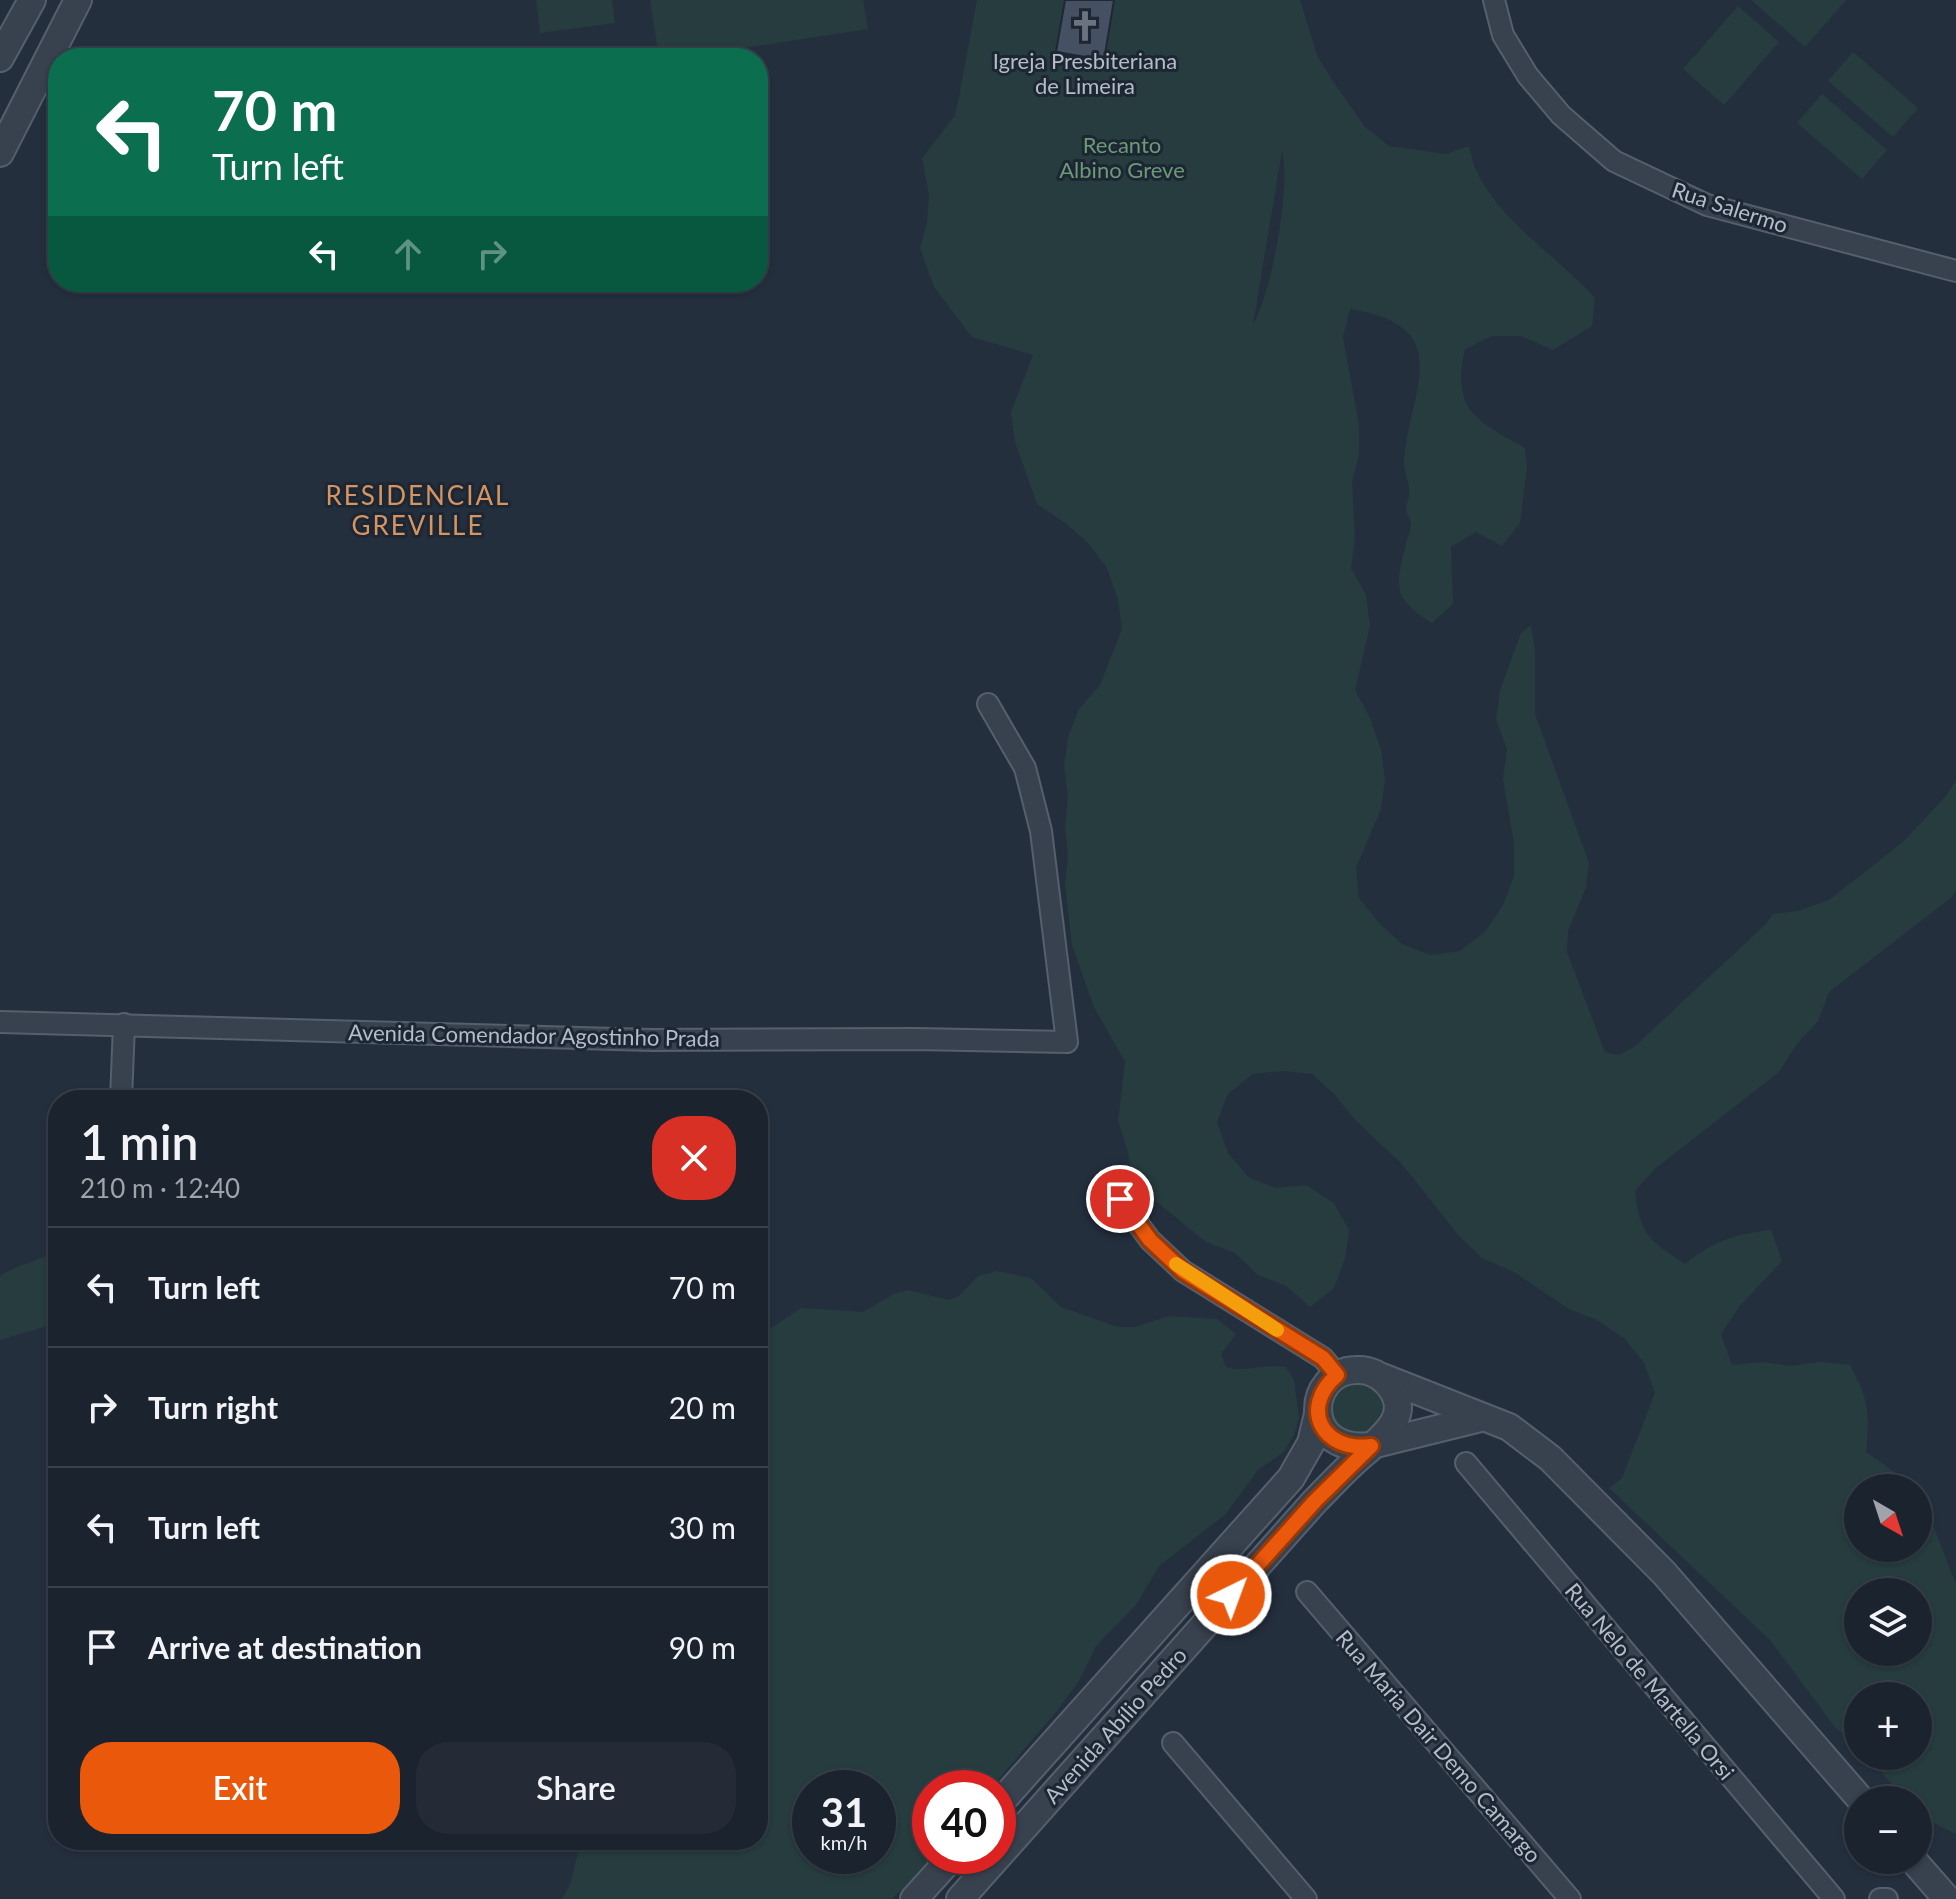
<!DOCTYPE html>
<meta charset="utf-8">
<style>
:root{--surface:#1b232e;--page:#242b36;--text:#f1f3f6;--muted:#a0a4aa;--line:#39404a;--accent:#ea580c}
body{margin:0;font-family:Lato,sans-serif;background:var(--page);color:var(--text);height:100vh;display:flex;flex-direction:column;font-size:30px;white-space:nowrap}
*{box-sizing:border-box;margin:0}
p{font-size:26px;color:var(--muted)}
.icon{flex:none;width:44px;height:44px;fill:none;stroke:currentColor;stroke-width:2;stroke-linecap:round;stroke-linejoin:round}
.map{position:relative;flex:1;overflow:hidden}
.panel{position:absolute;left:48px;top:1090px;width:720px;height:760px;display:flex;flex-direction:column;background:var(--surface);border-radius:32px;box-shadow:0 2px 6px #0004,0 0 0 2px var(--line)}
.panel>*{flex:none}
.top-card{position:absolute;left:48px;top:48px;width:720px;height:244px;border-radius:32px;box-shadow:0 2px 6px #0004,0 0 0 2px var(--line);background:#0b6e4f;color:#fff;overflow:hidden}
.needle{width:52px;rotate:141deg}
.tools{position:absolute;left:1844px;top:1474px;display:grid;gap:16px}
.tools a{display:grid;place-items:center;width:88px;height:88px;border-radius:50%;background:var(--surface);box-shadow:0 2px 6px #0004,0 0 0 2px var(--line);font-size:40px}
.speed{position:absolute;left:792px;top:1770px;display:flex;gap:16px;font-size:40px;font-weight:700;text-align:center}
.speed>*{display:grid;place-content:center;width:104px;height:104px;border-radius:50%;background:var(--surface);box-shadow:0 2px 6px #0004,0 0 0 2px var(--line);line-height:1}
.speed small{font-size:20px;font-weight:400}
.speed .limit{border:12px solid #d22;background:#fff;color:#111}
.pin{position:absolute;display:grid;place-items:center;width:68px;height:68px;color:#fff;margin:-34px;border:4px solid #fff;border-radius:50%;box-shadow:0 2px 8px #0007}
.me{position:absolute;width:88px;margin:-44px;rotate:42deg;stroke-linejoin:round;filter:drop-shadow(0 0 6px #0008)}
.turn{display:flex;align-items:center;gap:28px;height:168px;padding:0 32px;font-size:36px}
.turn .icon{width:104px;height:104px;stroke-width:2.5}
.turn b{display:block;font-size:56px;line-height:68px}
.lanes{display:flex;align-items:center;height:76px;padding:0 32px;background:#0003;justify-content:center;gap:40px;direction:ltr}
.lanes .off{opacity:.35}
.round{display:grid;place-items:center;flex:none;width:84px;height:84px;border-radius:32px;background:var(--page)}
.summary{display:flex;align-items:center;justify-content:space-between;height:136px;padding:0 32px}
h1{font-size:48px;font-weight:600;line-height:60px}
.action{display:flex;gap:16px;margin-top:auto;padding:16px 32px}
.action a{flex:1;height:92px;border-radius:32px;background:var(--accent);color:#fff;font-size:32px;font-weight:600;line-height:92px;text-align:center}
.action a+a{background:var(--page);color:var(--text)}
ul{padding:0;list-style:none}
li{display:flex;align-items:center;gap:24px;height:120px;padding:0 32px;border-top:2px solid var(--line)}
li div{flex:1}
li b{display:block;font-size:30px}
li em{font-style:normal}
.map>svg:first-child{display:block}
.green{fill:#263c3f;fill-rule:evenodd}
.building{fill:#455162;stroke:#1f2835;stroke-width:2}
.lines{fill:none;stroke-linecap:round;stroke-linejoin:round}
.minor-casing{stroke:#565f6c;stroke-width:24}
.tertiary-casing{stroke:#565f6c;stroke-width:30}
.minor{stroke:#38414e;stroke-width:20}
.tertiary{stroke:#38414e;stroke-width:26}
.route-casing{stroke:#983908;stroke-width:20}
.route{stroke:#ea580c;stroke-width:14}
.slow{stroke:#f59e0b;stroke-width:14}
.labels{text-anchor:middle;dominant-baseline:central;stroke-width:6;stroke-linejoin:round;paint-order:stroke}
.poi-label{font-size:22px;fill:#b4bcc9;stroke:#1d2633}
.park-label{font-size:22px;fill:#6b9a76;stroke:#1d2633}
.street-label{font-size:22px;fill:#b4bcc9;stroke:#1d2633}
.quarter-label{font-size:26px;letter-spacing:2px;fill:#d59563;stroke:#1d2633}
</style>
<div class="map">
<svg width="1956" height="1899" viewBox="0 0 1956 1899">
<rect width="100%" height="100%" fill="#242f3e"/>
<!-- green -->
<g class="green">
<path d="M536,0H612L615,23L540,33Z"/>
<path d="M650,0H863L868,29L678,58H659Z"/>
<path d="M977,0H1300L1317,55L1332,80L1365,127L1389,146L1446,154L1469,146C1471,154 1473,163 1476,170C1498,219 1559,258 1595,298L1592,326L1553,350L1521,336H1492L1465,349C1451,411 1476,420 1525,448L1527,467L1520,523L1502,546L1476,532L1451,547L1453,604L1432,623C1395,599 1394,590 1405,548C1406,541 1411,531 1411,524C1411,519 1405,513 1406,507C1406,503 1409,499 1409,495C1411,484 1403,471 1404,459C1411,387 1457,326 1350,309L1343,337L1359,426V454L1352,482L1355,538L1351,568L1366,595L1370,626L1355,690L1370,718L1381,749L1385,779L1381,809L1356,868L1359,898L1379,923L1402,944L1430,955L1460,951L1485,932L1503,905L1514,876V843L1503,779L1507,750L1496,719L1500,690L1521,633L1531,625L1535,651V714L1589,863L1586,887L1568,931L1567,952L1605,1052L1619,1055L1634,1047L1766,924L1773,914L1798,911L1829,900L1903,842L1946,796L1956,780V890L1952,897L1829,992L1818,1021L1797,1044L1779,1072L1656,1168L1635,1191C1640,1235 1649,1240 1685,1264C1714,1241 1734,1234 1771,1230L1782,1261L1739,1307L1721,1334L1732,1365L1762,1362L1791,1366L1821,1362L1850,1365C1869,1400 1870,1413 1866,1452L1893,1471L1907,1488H1858V1548H1918V1502L1931,1520L1956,1584V1834L1919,1816L1918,1800H1906L1867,1756H1918V1696H1858V1748L1835,1727L1770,1640L1609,1488L1622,1478L1655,1393L1644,1363L1624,1338L1597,1320L1569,1309L1514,1272L1482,1258L1459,1236L1401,1163L1355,1120L1335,1095L1312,1074L1283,1071L1253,1074L1228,1094L1217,1122L1228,1153L1248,1177L1276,1188L1306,1185L1334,1203L1349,1230L1345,1259L1334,1288L1310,1307L1286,1286L1258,1275L1235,1253L1206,1242L1132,1182L1128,1152L1118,1121L1125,1062L1094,1007L1072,945L1065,885L1068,856L1065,825L1068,796L1064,766L1068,737L1079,709L1100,685L1122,629L1118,599L1107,568L1088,543L1064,522L1037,504L1015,442L1011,412L1033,355L972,337L934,287L920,248L927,223L929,195L922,158L954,117L957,107ZM1282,151C1291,188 1272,290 1253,325ZM1858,1592H1918V1652H1858Z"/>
<path d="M1751,0H1846L1805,47Z"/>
<path d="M1738,6L1779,42L1724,105L1683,69Z"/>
<path d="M1853,52L1918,108L1893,137L1828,81Z"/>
<path d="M1822,94L1887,150L1862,179L1797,123Z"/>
<path d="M58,1251V1320L44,1327L0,1340V1276C14,1266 41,1260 58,1251Z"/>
<path d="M997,1271L1031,1278L1061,1307L1118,1327H1135L1169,1316L1217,1319L1236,1334L1221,1354L1226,1367C1246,1373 1265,1363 1286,1367L1294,1380L1299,1418L1294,1435L1284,1452L1258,1470L1225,1515L1160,1565L1135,1606L1096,1646L1079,1681L1056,1712L991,1788H930V1856H933L909,1884L891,1899H562L570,1885L581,1840H758V1337L801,1308L863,1312L894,1294L908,1290L949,1300L959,1296L978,1276ZM810,1788H878V1856H810Z"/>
<path d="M1353,1381C1373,1385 1386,1393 1385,1415L1367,1436L1340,1432C1324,1408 1327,1395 1353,1381Z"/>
</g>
<!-- building -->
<path class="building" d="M1065,0H1114L1104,60L1056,52Z"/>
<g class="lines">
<defs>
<g id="minor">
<path d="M1494,0L1503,35L1528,76L1561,115L1614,161L1707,205L1956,271"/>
<path d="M0,1022L651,1040L916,1039L1067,1042L1041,831L1025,768L988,704"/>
<path d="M121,1100L124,1024"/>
<path d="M1120,1199L1150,1240L1183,1271L1323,1358L1337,1375"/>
<path d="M1466,1463L1834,1899"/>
<path d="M1307,1592L1570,1899"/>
<path d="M1173,1743L1306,1899"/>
<path d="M1880,1899H1887"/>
</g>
<g id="tertiary">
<path d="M0,58L32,0"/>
<path d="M0,153L78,0"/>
<path d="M1382,1377L1509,1427L1550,1458L1664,1573L1861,1800"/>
<path d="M1376,1444L1481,1418"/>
<path d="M998,1805L1291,1478L1311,1443L1318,1414"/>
<path d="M1913,1860L1947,1899"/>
<path d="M914,1899L953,1856"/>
<path d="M960,1899L1315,1501C1328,1488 1340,1475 1354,1462C1375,1442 1417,1418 1388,1384C1379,1374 1369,1369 1356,1370C1306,1371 1300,1454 1371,1446"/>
</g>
</defs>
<!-- minor casing -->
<use href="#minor" class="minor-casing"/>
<!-- tertiary casing -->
<use href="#tertiary" class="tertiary-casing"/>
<!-- minor -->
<use href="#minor" class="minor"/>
<!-- tertiary -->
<use href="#tertiary" class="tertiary"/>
</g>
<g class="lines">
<defs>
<path id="route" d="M1120,1199L1150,1240L1183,1271L1323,1358L1337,1375C1299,1408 1322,1452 1371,1446L1315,1501L1231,1595"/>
</defs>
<!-- route casing -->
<use href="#route" class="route-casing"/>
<!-- route -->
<use href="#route" class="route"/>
<!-- slow -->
<path class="slow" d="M1176,1264L1277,1330"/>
</g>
<!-- icons -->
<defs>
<symbol id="church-bare" viewBox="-9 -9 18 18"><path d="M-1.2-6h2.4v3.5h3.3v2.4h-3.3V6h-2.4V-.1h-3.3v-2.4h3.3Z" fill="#6b7280" stroke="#1d2633" stroke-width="2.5" paint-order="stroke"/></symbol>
</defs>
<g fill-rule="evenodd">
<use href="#church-bare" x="1063" y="4" width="44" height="44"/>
</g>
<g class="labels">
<!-- poi labels -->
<g class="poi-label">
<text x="1085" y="60">Igreja Presbiteriana<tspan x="1085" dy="25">de Limeira</tspan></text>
</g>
<!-- park labels -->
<g class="park-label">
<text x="1122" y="144">Recanto<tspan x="1122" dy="25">Albino Greve</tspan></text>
</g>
<!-- street labels -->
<g class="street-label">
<text transform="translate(1730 207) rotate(18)">Rua Salermo</text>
<text transform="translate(534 1035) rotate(1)">Avenida Comendador Agostinho Prada</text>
<text transform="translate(1650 1681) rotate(50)">Rua Nelo de Martella Orsi</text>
<text transform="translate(1115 1725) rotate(-48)">Avenida Abílio Pedro</text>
<text transform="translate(1439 1746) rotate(49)">Rua Maria Dair Demo Camargo</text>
</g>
<!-- quarter labels -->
<g class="quarter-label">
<text x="418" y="495">RESIDENCIAL<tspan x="418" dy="30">GREVILLE</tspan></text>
</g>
</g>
</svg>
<div class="tools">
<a><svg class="needle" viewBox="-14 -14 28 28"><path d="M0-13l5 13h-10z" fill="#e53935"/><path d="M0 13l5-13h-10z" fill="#a0a4aa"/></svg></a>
<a><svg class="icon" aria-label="layers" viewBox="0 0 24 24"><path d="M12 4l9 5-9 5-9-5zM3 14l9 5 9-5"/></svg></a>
<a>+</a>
<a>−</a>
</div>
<div class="speed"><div>31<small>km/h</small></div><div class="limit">40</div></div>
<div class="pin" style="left:1120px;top:1199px;background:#d93025"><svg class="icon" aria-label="arrive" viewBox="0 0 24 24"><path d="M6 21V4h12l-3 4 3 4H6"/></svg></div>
<svg class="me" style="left:1231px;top:1595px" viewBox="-20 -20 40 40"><circle r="17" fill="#ea580c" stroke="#fff" stroke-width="3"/><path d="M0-11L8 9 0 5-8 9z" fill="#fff"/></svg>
<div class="top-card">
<div class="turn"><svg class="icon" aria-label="left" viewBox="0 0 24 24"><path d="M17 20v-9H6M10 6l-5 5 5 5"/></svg><div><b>70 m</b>Turn left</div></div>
<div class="lanes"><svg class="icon" aria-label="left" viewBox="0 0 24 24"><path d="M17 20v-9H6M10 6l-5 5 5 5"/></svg><svg class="icon off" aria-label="ahead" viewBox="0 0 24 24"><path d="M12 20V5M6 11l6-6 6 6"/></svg><svg class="icon off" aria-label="right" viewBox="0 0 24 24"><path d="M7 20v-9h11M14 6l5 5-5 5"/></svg></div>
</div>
<section class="panel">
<div class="summary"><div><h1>1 min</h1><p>210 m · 12:40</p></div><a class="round" style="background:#d93025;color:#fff"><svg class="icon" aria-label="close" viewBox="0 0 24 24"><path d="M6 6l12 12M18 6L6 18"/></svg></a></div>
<ul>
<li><svg class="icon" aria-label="left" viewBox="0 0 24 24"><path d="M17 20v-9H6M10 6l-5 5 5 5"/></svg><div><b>Turn left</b></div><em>70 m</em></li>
<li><svg class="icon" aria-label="right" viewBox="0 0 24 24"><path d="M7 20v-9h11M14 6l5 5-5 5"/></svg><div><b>Turn right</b></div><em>20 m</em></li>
<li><svg class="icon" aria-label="left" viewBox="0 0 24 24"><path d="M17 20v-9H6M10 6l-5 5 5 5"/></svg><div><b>Turn left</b></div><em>30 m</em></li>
<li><svg class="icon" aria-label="arrive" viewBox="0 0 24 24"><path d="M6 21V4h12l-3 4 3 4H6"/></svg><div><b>Arrive at destination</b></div><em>90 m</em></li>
</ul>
<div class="action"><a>Exit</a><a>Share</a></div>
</section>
</div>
